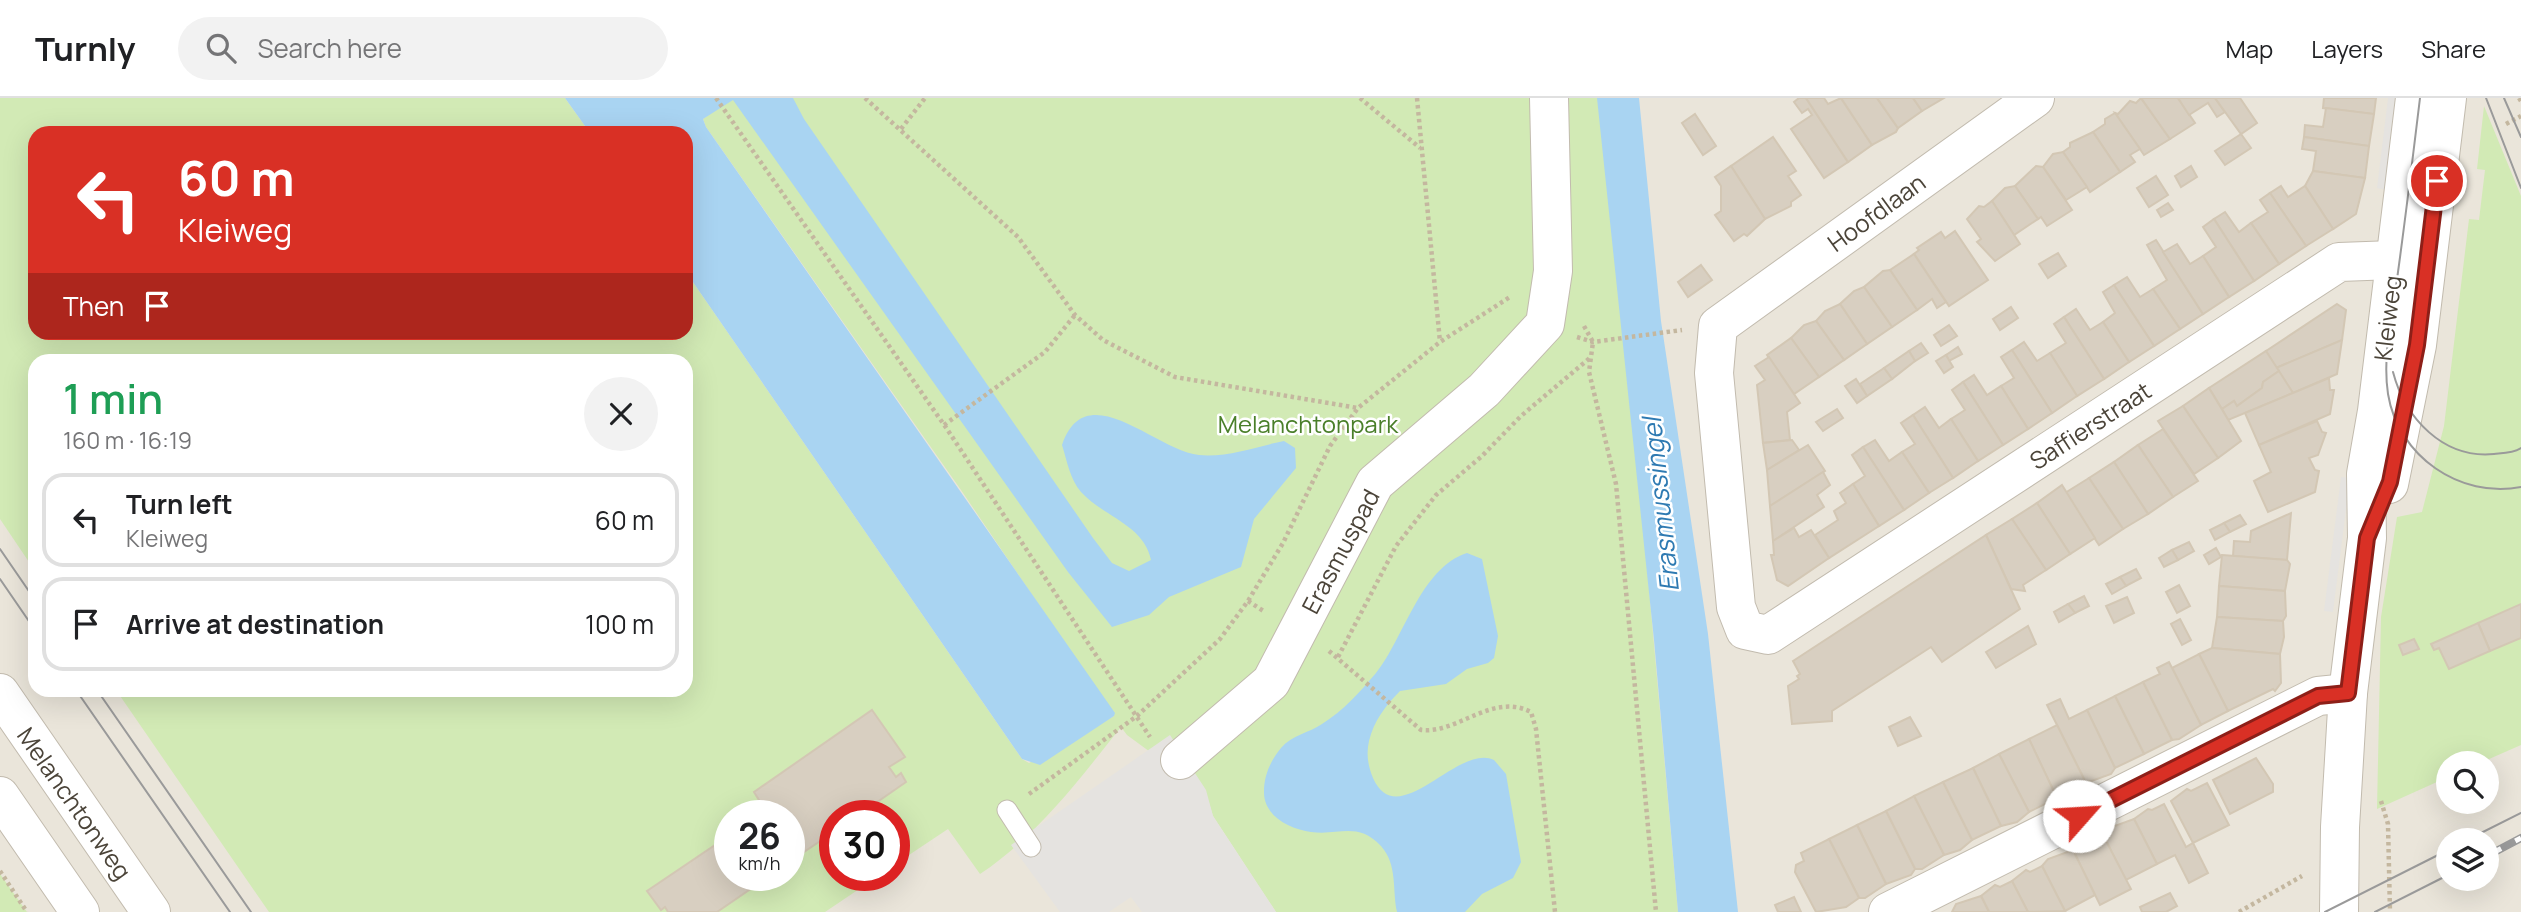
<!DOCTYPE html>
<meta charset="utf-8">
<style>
:root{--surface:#fff;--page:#f2f2f2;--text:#202124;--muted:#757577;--line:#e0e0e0}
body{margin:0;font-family:Manrope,sans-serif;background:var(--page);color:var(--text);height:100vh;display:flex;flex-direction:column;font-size:26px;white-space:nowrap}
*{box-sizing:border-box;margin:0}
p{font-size:23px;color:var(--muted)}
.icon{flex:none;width:38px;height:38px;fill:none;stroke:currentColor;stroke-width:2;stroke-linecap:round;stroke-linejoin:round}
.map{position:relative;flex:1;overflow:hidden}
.details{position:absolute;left:28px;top:256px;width:665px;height:343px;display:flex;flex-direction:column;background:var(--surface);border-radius:21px;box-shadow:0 7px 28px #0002}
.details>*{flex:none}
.banner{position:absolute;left:28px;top:28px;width:665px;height:214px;border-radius:21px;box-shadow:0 7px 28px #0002;background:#d93025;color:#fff;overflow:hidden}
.fabs{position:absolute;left:2436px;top:653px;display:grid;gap:14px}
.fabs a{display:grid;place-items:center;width:63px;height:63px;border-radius:50%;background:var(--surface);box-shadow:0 7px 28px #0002;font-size:35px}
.speed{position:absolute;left:714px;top:702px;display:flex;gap:14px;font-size:35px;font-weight:700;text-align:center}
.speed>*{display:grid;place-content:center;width:91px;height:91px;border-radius:50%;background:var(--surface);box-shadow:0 7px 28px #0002;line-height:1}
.speed small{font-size:18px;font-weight:400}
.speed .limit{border:10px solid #d22;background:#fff;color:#111}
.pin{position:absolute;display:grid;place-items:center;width:60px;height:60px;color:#fff;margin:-30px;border:4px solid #fff;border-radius:50%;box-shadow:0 2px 7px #0007}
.me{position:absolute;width:77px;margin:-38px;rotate:64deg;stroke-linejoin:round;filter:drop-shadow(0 0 5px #0008)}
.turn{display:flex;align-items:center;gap:24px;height:147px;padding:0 35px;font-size:32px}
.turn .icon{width:91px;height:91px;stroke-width:2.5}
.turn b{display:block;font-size:49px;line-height:60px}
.then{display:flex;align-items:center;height:66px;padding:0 35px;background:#0003;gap:14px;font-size:26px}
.round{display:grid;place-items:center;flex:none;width:74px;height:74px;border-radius:37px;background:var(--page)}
.summary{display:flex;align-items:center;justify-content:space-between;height:119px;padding:0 35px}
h1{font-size:42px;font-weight:600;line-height:52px;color:#1e9e55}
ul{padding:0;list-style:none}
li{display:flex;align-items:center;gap:21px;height:94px;margin:0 14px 10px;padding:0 21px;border:4px solid var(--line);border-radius:21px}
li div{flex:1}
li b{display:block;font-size:26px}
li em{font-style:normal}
header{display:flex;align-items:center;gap:42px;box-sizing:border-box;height:98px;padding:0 35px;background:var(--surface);border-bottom:2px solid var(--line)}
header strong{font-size:33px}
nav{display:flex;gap:38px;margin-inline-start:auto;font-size:24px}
.search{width:490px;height:63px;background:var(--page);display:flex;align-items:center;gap:18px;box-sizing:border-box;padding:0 24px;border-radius:38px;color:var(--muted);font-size:26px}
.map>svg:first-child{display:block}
.residential{fill:#eae5da;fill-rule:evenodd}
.green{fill:#d2eab5;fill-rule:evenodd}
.parking{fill:#e5e3e0}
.water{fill:#a9d4f2}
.building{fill:#d8cfc1;stroke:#d3c7b4;stroke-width:2}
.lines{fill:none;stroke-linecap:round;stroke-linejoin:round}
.service-casing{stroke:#c2bbae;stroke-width:21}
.minor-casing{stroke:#c2bbae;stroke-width:40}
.tertiary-casing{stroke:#c2bbae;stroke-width:40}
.path{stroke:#c4b79f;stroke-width:4.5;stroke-dasharray:3.5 3.5;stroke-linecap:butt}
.service{stroke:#fff;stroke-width:19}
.minor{stroke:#fff;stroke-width:38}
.tertiary{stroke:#fff;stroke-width:38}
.tram{stroke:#9a9a9a;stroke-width:2}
.rail-casing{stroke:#9a9a9a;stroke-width:8}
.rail{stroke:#fff;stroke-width:5;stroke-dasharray:16;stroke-linecap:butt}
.route-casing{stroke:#8d1f18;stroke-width:18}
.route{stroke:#d93025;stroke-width:12}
.labels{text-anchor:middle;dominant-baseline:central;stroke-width:5;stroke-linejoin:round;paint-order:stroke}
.street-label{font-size:24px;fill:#4b4439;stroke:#fff}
.park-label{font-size:24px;fill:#4a7f2a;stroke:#fff}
.water-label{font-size:26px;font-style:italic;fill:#2e7ab2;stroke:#fff}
</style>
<header>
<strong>Turnly</strong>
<div class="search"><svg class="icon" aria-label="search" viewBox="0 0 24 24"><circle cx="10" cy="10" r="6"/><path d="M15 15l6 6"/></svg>Search here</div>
<nav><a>Map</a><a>Layers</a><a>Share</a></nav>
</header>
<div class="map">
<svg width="2521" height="814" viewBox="0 0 2521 814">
<rect width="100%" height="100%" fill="#f6f3ec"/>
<!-- residential -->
<path class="residential" d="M0,0H2521V814H0ZM35,35H686V234H35ZM35,262H686V592H35ZM2448,665H2487V704H2448ZM730,718H789V777H730ZM835,718H894V777H835ZM2448,742H2487V780H2448Z"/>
<!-- green -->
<g class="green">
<path d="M0,0H565L590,35H35V234H686V174L1022,661L1029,665L1114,618L961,392L706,29L703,21L707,18L695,0H1605L1678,814H1276L1213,718L1206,695L1127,637L1121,629C1078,683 1038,737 980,776L948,731L894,767V718H835V777H880L825,814H269L116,592H686V262H35V473L0,421ZM730,718H789V777H730Z"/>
<path d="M2484,8L2521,98V647L2480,665H2448V679L2377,711L2381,519L2397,419L2422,414L2444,328L2469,121L2479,122L2485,72L2477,71Z"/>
<path d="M0,776L27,814H0Z"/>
</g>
<!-- parking -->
<g class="parking">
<path d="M2388,0H2397L2386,92L2377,90Z"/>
<path d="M2341,379L2350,380L2333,514L2324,513Z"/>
<path d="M1170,637L1206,692L1213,718L1276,814H1142L1131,799L1109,814H1060L1011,747Z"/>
</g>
<!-- water -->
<g class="water">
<path d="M565,0H793L804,21L1093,440L1112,465L1129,473L1151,462C1144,427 1104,419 1081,394C1070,381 1067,363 1062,347C1086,276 1156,353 1199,357C1226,360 1258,348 1284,343L1295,350L1296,370L1254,421L1241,469L1169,499L1149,517L1112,529L1068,474L733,2L703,21L706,29L1115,615L1114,618L1040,667L1022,661L686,174V35H590Z"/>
<path d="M1597,0H1639L1661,223L1708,536L1738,814H1678L1654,542Z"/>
<path d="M1467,455L1482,461L1498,538L1494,560L1488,565L1467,571L1446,586L1400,593C1385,608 1374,623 1369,643C1366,656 1368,668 1373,680C1398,736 1457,645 1494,662L1506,676L1521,764L1513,780L1482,796L1465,814H1397C1392,792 1398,767 1381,748C1357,723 1339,738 1311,734C1290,731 1263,718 1264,693C1264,677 1271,662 1281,650C1292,637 1309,635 1322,626C1343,613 1360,594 1376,575C1404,541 1420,470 1467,455Z"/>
</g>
<!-- building -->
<g class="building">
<path d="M1799,0H1806L1848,64L1824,80L1791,31L1812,17L1808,11L1802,15L1794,4Z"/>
<path d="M1806,0H1824L1828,6L1841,0L1872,47L1848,64Z"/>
<path d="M1841,0H1877L1898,30L1896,34L1872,47Z"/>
<path d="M1877,0H1913L1922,13L1898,30Z"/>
<path d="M1913,0H1944L1922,13Z"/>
<path d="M2141,0L2170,41L2144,57L2115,15L2118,16L2130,3L2136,5Z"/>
<path d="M2141,0H2178L2195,25L2170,41Z"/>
<path d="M2178,0H2215L2225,14L2217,19L2208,5L2189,17Z"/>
<path d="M2215,0H2240L2257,25L2241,36Z"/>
<path d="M2324,0H2376L2374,16L2323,10Z"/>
<path d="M2326,10L2374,16L2369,48L2304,39L2305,27L2323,29Z"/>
<path d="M2115,15L2140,51L2130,57L2135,64L2120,74L2093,34L2105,26V21Z"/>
<path d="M1695,16L1716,48L1703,57L1682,25Z"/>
<path d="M2093,34L2120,74L2090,94L2063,54L2070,49V45Z"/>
<path d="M2241,36L2251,50L2225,67L2215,53Z"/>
<path d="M1773,39L1796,73L1788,78L1801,97L1791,104V108L1765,121L1731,68Z"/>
<path d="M2304,39L2369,48L2365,80L2313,73L2316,53L2302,51Z"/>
<path d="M2063,54L2087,89L2066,102L2043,69L2053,56Z"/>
<path d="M1731,68L1765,121L1747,138L1744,136L1734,143L1715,117L1721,113V88L1715,79Z"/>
<path d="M2036,68L2043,69L2072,112L2047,128L2041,119L2038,121L2015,88Z"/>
<path d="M2191,68L2197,79L2181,89L2175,78Z"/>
<path d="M2313,73L2365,80L2356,116L2333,131L2305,88Z"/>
<path d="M2156,78L2168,97L2149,109L2137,90Z"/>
<path d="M2015,88L2038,121L2014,137L1992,103L2005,90Z"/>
<path d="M2281,88L2288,99L2305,88L2333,131L2306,148L2270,95Z"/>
<path d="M2270,95L2306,148L2279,166L2251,125L2268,114L2260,102Z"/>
<path d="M1992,103L2020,146L1995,163L1977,144L1981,141L1967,121L1979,108L1984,109Z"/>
<path d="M2168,105L2173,112L2161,119L2157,112Z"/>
<path d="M2225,114L2239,134L2251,125L2279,166L2254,183L2214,121Z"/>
<path d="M2214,121L2254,183L2229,199L2203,158L2216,149L2203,129Z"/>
<path d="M1955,133L1988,182L1949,208L1914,156L1919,152L1917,150L1941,134L1945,140Z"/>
<path d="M2156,142L2203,216L2180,231L2153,191L2167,182L2147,147Z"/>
<path d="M2177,146L2190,166L2203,158L2229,199L2203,216L2163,154Z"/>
<path d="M2058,155L2066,168L2048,180L2039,166Z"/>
<path d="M1914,156L1946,204L1937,210L1932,201L1917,212L1890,172Z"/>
<path d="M1701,167L1712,182L1688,199L1678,184Z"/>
<path d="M1890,172L1917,212L1892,229L1864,189L1883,173Z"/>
<path d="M2127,179L2140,199L2153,191L2180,231L2154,248L2114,187Z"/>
<path d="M2114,187L2154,248L2129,264L2103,224L2115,215L2103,194Z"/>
<path d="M1864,189L1892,229L1867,246L1840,206L1854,193Z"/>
<path d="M1840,206L1867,246L1844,262L1816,223L1825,213Z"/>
<path d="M2337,206L2346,212L2342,242L2276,270L2266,253Z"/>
<path d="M2011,209L2018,220L2000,232L1993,221Z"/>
<path d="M2076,211L2090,232L2103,224L2129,264L2104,281L2064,219Z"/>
<path d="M2064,219L2104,281L2077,298L2050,255L2066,245L2054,226Z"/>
<path d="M1816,223L1844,262L1819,279L1791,240L1804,227Z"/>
<path d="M1949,227L1957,238L1941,248L1934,237Z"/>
<path d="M1791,240L1819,279L1794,296L1767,257Z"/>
<path d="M2342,242L2337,276L2293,295L2276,270Z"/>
<path d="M2024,244L2037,263L2050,255L2077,298L2052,315L2012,252Z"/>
<path d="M1921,245L1928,255L1915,263L1909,253Z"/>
<path d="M1958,249L1962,256L1949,263L1946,257Z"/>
<path d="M2012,252L2052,315L2028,331L2001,288L2014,280L2001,259Z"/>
<path d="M1909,253L1915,263L1892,281L1884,270Z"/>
<path d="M2266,253L2279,273L2263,284L2262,290L2237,308L2234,303L2222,311L2209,290Z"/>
<path d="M1946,257L1953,269L1944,275L1936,263Z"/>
<path d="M1769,259L1800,305L1787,314L1790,342L1763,345L1757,287L1765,282L1755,268Z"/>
<path d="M1884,270L1892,281L1867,298L1860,286Z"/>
<path d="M2279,273L2293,295L2228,322L2222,311L2234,303L2237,308L2262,290L2263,284Z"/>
<path d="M1974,277L1987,297L2001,288L2028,331L2003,347L1963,284Z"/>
<path d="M2329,280L2330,292H2334L2330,316L2259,347L2245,315Z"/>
<path d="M1856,281L1867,298L1857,305L1845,288Z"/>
<path d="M1963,284L2003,347L1978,363L1951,321L1965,312L1952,292Z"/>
<path d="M2209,290L2241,343L2218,360L2183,308Z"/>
<path d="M2183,308L2218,360L2194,376L2158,323Z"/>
<path d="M1925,309L1939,330L1951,321L1978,363L1953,380L1913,317Z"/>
<path d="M1837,311L1843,320L1823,333L1816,324Z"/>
<path d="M1913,317L1953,380L1929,395L1902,354L1915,346L1901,325Z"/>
<path d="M2317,323L2322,334L2326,335L2318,357L2309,360L2315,372L2319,373L2315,394L2268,414L2254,383L2271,374L2259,347Z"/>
<path d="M2163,331L2198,383L2173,399L2138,347Z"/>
<path d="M1792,342L1799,352L1767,372L1763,345Z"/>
<path d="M1875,342L1889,363L1902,354L1929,395L1904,412L1863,349Z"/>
<path d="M1808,347L1825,373L1770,408L1767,372Z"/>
<path d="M2138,347L2173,399L2148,416L2114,364Z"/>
<path d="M1863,349L1904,412L1879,428L1853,386L1865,378L1852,357Z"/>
<path d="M2114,364L2148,416L2123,431L2089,380Z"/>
<path d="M1823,374L1830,387L1817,397L1824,409L1773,443L1770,408Z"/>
<path d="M2089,380L2123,431L2099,447L2065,395Z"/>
<path d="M1853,386L1879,428L1829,460L1815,437L1838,422L1834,413L1846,405L1840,395Z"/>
<path d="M2062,387L2095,440L2070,456L2037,405Z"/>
<path d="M2037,405L2070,456L2046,472L2012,421Z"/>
<path d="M2291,415L2287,462L2233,458L2234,443L2250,444L2251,433Z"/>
<path d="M2240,417L2246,426L2230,434L2224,425Z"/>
<path d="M2012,421L2046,472L2023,487L2025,493L2011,491L1986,437Z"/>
<path d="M2224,425L2230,434L2215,442L2210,432Z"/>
<path d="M1794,430L1799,439L1811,432L1829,460L1788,488L1777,482L1771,457H1774L1773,443Z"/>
<path d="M1986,437L2020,511L1942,564L1931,549L1832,613V623L1792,626L1788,588L1799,581L1797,578L1800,576L1793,563Z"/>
<path d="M2189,444L2194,453L2178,462L2172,452Z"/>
<path d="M2216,450L2221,459L2209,466L2204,457Z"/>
<path d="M2172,452L2178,462L2164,469L2159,460Z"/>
<path d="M2222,457L2287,462L2290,466L2285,493L2219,488Z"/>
<path d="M2136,471L2141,480L2126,488L2120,479Z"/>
<path d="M2120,479L2126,488L2112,496L2106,486Z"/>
<path d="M2179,487L2190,508L2177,515L2166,494Z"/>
<path d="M2219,488L2285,493L2286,518L2283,523L2217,519Z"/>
<path d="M2084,498L2089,508L2075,515L2068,506Z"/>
<path d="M2127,499L2134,515L2114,525L2106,508Z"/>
<path d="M2068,506L2075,515L2059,524L2054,514Z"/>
<path d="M2521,506V540L2490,553L2478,525Z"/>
<path d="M2217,519L2283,523L2284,539L2280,556L2212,550Z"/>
<path d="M2180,521L2191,542L2182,547L2171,526Z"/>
<path d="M2478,525L2490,553L2449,571L2439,550L2434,552L2431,546Z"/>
<path d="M2028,528L2036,546L1996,570L1986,554Z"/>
<path d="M2414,541L2419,551L2403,557L2399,547Z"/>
<path d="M2212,550L2280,556L2281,585L2275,593L2273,591L2228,613L2199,556Z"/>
<path d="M2199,556L2228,613L2201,627L2172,570Z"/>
<path d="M2169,564L2201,627L2179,641L2172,642L2143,584L2160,576L2157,570Z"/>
<path d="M2143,584L2172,642L2144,656L2115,598Z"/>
<path d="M2115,598L2144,656L2115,670L2087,612Z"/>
<path d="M2060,601L2069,621L2087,612L2115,670L2111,676L2086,685L2047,607Z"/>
<path d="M872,612L905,659L889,669L896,679L901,675L906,684L857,718H835V733L789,764V718H769L754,694Z"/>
<path d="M1910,619L1921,638L1898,648L1889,629Z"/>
<path d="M2057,627L2086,685L2057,700L2029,641Z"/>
<path d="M2029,641L2057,700L2029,714L1999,656Z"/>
<path d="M1999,656L2029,714L2017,724L2001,728L1973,670Z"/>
<path d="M2256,660L2273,686V694L2230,716L2213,682Z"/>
<path d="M1973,670L2001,728L1972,742L1943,684Z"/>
<path d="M1943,684L1972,742L1960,752L1944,757L1914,698Z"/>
<path d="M2207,685L2229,727L2193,745L2171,703L2187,691L2191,693Z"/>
<path d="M1914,698L1944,757L1922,771H1915L1886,713Z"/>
<path d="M2164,706L2186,749L2193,745L2208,775L2189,785L2175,757L2157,766L2134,721L2148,711L2152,712Z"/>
<path d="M1886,713L1915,771L1911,777L1886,786L1857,727Z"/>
<path d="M2134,721L2157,766L2126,782L2103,737L2109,730Z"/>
<path d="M1857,727L1886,786L1865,800H1859L1829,741Z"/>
<path d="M730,737V777H771L717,814H668L665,809L661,812L647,793Z"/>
<path d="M2103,737L2131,791L2100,807L2073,752L2087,741L2091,743Z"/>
<path d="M1829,741L1859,800L1846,809L1816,814L1795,774L1796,767L1804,763L1801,755Z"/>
<path d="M2073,752L2095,797L2065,813L2042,768L2048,761Z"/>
<path d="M2042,768L2065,813L2028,814L2012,783L2026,772L2030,774Z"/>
<path d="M2012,783L2028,814H1989L1981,798L1995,787L2000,789Z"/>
<path d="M2170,795L2177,808L2166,814H2142L2140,809Z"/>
<path d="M1981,798L1989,814H1952L1956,806Z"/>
<path d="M1794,799L1801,814H1778L1775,807Z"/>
</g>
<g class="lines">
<defs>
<path id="service" d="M1007,712L1031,749"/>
<g id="minor">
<path d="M2035,0L1718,228L1714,275L1736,509L1745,532L1768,537L2339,164L2394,162L2426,166"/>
<path d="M1180,662L1271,584L1375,385L1484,292L1545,226L1553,173L1549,0"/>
<path d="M1888,814L2318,598L2348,595"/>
</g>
<g id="tertiary">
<path d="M2389,386L2417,247L2447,0"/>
<path d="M0,595L151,814"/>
<path d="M0,698L80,814"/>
<path d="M2339,814L2340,729L2348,595L2367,440L2366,376L2377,313L2415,0"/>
</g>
</defs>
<!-- service casing -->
<use href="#service" class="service-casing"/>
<!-- minor casing -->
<use href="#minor" class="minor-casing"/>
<!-- tertiary casing -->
<use href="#tertiary" class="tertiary-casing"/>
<!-- path -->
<g class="path">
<path d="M716,0L947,331L1150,639"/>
<path d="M865,0L1018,139L1075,217L1103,242L1175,279L1358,310"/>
<path d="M1360,0L1420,50"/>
<path d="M1417,0L1440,244"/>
<path d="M2519,0L2521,3"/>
<path d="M2506,26L2521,18"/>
<path d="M901,31L925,0"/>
<path d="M1584,228L1593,244L1589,274L1616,386L1656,814"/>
<path d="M1577,239L1593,244L1682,232"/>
<path d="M944,327L1045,254L1075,217"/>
<path d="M1248,503L1265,514"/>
<path d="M1329,553L1421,632C1458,636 1492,594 1531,614L1536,631L1555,814"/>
<path d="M1338,559L1396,448L1436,397L1481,359L1521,318L1591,259"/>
<path d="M1029,696L1137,618L1220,541L1248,503L1283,445L1330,348L1358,310L1440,244L1510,199"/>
<path d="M2381,703L2388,726L2390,814"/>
<path d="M0,773L27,814"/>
<path d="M2239,814L2302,778"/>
</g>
<!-- service -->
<use href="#service" class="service"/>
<!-- minor -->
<use href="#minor" class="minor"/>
<!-- tertiary -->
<use href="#tertiary" class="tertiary"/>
<!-- tram -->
<g class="tram">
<path d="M2420,0C2413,58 2406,116 2398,174C2393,213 2382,257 2388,296C2398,358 2460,401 2521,389"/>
<path d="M2486,0L2521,90"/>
<path d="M2504,0L2521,39"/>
<path d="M2393,274C2405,320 2443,361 2494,356C2504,355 2513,355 2521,350"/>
<path d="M0,451L35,502"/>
<path d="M0,481L35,532"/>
<path d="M76,592L230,814"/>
<path d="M97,592L251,814"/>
<path d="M2467,742L2521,715"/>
<path d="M2325,814L2448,752"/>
<path d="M2375,814L2448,777"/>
</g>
<defs>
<path id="rail" d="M2487,758L2521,740"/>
</defs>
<!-- rail casing -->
<use href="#rail" class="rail-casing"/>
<!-- rail -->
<use href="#rail" class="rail"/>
</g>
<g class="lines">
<defs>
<path id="route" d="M2079,718L2318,598L2348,595L2367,440L2390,384L2400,333L2417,247L2437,83"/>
</defs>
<!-- route casing -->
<use href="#route" class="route-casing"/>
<!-- route -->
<use href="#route" class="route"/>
</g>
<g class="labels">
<!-- street labels -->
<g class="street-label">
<text transform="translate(1876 114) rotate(-36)">Hoofdlaan</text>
<text transform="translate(2387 220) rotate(-83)">Kleiweg</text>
<text transform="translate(2090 327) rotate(-33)">Saffierstraat</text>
<text transform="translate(1340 453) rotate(-62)">Erasmuspad</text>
<text transform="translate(75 705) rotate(55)">Melanchtonweg</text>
</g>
<!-- park labels -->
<g class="park-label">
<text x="1308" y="325">Melanchtonpark</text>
</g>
<!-- water labels -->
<g class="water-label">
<text transform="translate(1660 407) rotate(-96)">Erasmussingel</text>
</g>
</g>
</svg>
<div class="fabs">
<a><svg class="icon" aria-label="search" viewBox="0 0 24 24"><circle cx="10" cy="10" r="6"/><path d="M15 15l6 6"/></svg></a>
<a><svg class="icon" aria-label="layers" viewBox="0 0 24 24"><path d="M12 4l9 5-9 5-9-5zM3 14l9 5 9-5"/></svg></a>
</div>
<div class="speed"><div>26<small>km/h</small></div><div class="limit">30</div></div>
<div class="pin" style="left:2437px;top:83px;background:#d93025"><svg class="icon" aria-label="arrive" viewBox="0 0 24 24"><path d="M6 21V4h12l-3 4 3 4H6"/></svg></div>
<svg class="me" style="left:2079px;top:718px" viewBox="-20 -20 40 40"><circle r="19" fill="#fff"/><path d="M0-13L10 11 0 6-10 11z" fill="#d93025"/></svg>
<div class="banner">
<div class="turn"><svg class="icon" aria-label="left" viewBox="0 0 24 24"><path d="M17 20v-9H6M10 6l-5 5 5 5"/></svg><div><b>60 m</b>Kleiweg</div></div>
<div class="then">Then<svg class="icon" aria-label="arrive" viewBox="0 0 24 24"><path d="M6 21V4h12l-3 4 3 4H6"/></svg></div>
</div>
<section class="details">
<div class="summary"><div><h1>1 min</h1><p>160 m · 16:19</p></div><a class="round"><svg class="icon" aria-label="close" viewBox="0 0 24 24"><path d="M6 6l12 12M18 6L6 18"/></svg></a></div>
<ul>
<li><svg class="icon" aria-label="left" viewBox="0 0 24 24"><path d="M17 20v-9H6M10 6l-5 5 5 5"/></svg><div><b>Turn left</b><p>Kleiweg</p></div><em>60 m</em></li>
<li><svg class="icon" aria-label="arrive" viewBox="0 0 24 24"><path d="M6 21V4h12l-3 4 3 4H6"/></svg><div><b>Arrive at destination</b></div><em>100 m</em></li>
</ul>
</section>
</div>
